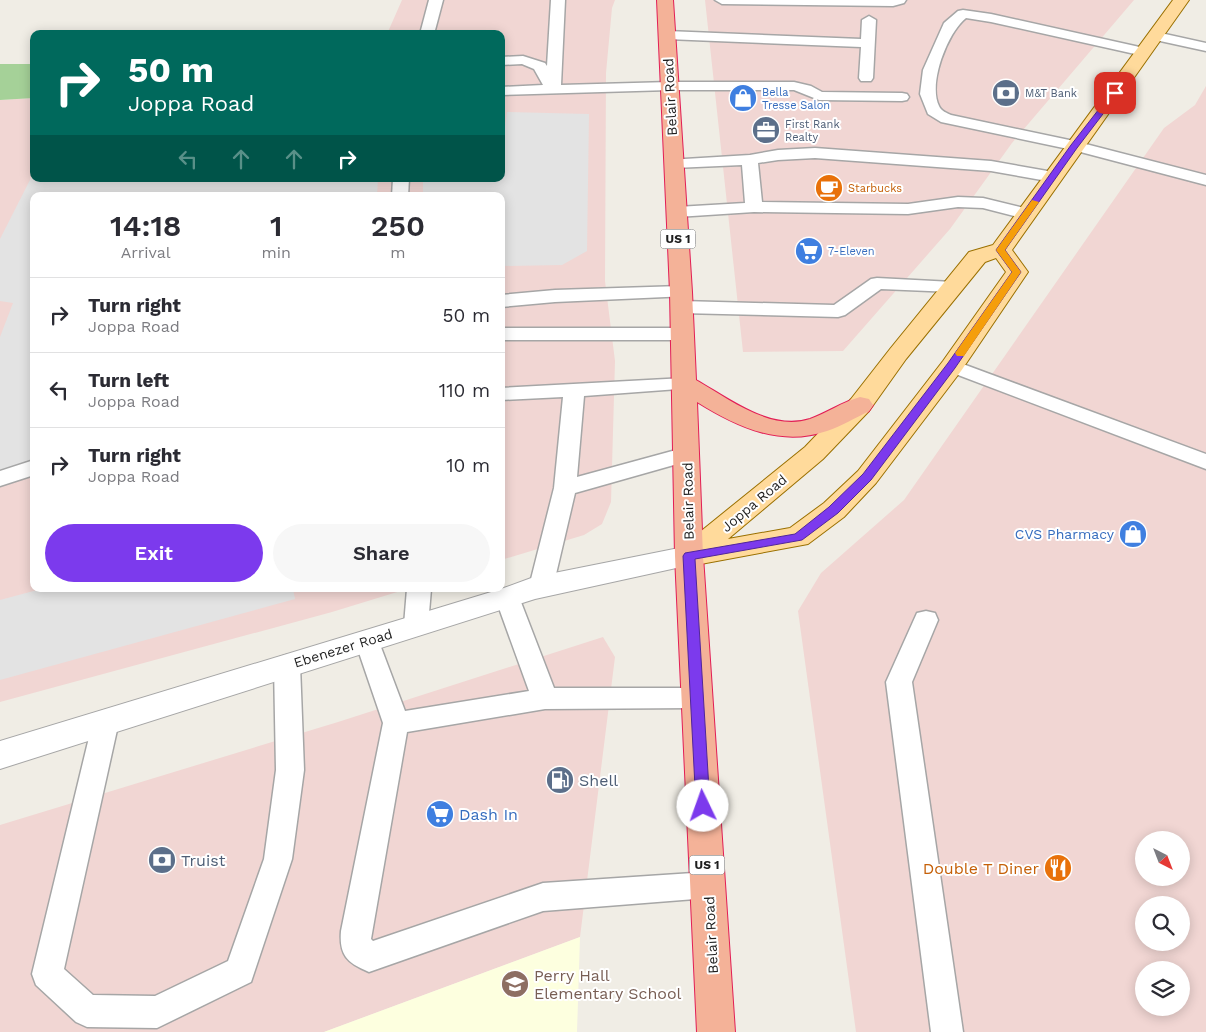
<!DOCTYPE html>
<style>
:root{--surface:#fff;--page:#f7f7f7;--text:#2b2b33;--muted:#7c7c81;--line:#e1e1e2;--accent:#7c3aed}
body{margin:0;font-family:"Work Sans",sans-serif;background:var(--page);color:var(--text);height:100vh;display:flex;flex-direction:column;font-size:19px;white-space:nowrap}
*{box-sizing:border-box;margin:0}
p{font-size:16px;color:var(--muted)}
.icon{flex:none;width:28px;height:28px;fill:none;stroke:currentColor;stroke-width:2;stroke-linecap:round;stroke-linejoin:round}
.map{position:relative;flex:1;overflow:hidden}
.drawer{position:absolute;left:30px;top:192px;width:475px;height:400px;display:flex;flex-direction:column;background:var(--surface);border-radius:10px;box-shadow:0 2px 12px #0003}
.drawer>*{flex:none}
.guide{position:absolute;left:30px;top:30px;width:475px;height:152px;border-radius:10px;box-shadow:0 2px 12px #0003;background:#00695c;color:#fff;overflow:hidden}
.needle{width:32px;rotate:138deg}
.controls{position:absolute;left:1135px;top:831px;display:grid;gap:10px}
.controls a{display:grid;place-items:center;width:55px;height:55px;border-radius:50%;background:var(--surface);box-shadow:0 2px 12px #0003;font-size:25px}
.pin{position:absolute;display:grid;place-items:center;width:42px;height:42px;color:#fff;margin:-21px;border-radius:10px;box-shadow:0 2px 8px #0006}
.me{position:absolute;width:55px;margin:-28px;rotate:357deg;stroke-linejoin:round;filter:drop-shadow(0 0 4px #0008)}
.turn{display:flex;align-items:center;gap:18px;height:105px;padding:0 15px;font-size:22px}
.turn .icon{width:65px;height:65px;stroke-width:2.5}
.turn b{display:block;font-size:35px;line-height:42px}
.lanes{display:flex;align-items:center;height:48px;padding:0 15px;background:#0003;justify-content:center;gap:25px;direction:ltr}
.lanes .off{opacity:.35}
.eta{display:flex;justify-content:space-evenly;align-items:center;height:85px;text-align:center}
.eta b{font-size:30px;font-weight:600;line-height:35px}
.button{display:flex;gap:10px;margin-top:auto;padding:10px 15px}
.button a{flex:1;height:58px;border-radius:30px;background:var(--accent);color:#fff;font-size:20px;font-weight:600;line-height:58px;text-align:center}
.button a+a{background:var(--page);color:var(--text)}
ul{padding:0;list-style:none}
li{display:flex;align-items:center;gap:15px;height:75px;padding:0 15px;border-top:1px solid var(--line)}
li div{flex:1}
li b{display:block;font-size:19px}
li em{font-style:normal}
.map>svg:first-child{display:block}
.commercial{fill:#f1d6d3;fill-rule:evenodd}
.education{fill:#fdffdf}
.forest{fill:#a5d198}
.parking{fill:#e3e3e3}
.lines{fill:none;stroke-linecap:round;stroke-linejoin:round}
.service-casing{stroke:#a6a6a6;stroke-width:3}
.tertiary-casing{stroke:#a6a6a6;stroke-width:2}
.primary-casing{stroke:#9a7000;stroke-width:2}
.trunk-casing{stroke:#e21e55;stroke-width:2}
.service{fill:#fff;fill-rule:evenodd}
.tertiary{fill:#fff;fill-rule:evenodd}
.primary{fill:#ffda9b;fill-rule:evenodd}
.trunk{fill:#f4b298;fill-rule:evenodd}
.route{fill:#7c3aed;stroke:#51269a}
.slow{fill:#f59e0b}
.labels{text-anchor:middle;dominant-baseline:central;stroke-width:4;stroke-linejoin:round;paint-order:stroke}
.far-shop-label{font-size:11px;fill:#366cbe;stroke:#fff;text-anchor:start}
.far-service-label{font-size:11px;fill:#4e5e75;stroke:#fff;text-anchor:start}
.far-food-label{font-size:11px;fill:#c56008;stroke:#fff;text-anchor:start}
.shield{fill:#fff;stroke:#626262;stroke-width:1}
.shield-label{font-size:12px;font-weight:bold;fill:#1f1f1f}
.street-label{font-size:14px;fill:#1f1f1f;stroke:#fff}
.shop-label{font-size:14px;fill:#366cbe;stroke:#fff;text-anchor:end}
.near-service-label{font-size:16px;fill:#4e5e75;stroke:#fff;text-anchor:start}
.near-shop-label{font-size:16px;fill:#366cbe;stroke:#fff;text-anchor:start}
.near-food-label{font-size:16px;fill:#c56008;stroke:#fff;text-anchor:end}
.near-education-label{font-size:16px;fill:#785e54;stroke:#fff;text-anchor:start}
</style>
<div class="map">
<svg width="1206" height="1032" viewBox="0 0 1206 1032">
<rect width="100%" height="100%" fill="#f0ede5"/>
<!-- commercial -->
<g class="commercial">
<path d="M402,0H615L612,8L606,73L605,281L615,361L611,502L602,524L584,535L501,560V196H34V589H407L332,612L0,702V100L34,98V179H501V34H387Z"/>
<path d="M705,0H1134L1012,143L950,229L843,351L743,352Z"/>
<path d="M1206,86V1032H856L798,611L821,573L904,500L1164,128L1195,105ZM1144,840H1181V878H1144ZM1144,905H1181V942H1144ZM1144,970H1181V1008H1144Z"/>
<path d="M603,637L615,657L580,937L324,1032H0V825L338,722Z"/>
</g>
<!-- education -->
<path class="education" d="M580,937L577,1032H324Z"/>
<!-- forest -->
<path class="forest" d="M0,64H34V98L0,100Z"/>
<!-- parking -->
<g class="parking">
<path d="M507,112L589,114L587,251L562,265L501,266V196H423V179H501V153Z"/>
<path d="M34,172V179H378L377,196H34V466L0,476V337L13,303L0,301V239Z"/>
<path d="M41,589H293L295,599L0,680V600Z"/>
</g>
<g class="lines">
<defs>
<g id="service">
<path d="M429,0H443L434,34H420Z"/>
<path d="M551,0H565L561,85L670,82H794L811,86L822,92L902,93L907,94L909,97L907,100L902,101L819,100L794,90H670L501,95V87L543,85L534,69L522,64L501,65V57L523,56L545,63L547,66Z"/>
<path d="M715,0H906L904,3L893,6L722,4Z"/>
<path d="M963,10L991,14L1144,48L1151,52L1144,56L991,22L966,18C947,33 928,84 939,106C941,111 947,113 951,115L1074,141L1206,175V185L1073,150L941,122L928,114L920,94L923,70L944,23L958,11Z"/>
<path d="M869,16L876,20L873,78L871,81H861L859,78L861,47L667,39L660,35L667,31L861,39L862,20Z"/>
<path d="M1156,32L1206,43V51L1151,39L1149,36Z"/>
<path d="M815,148L991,161L1053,172L1059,174L1061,177L1059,180L1053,182L991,171L815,158L778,160L758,163L762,202L908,204L958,197L983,198L1032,210L1034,214L1032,218L1026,219L983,208L958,207L908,214L754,212L677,217L671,216L669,212L671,208L677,207L745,203L742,165L674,168L668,166L666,163L668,160L750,155L778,150Z"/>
<path d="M393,179H409L408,196H392Z"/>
<path d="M877,278L953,282L959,283L962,287L959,291L953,292L881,289L845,315L838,317L681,313L674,311L672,307L674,303L681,301L834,305L871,279Z"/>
<path d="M681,286L688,288L690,292L688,296L555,302L501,307V295L555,290Z"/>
<path d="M501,328H681L688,330L691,334L688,338L681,340H501Z"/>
<path d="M952,360L1206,454V469L945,370L942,366L945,362Z"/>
<path d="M685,378L692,380L695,384L692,388L584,396L577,477L687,447L695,449L698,454L695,459L575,493L553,587L549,593L541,596L533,593L529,587L554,488L563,397L501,400V388Z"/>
<path d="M34,460V475L0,486V471Z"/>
<path d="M507,588L515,591L519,597L554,688H696L705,691L709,698L705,705L696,708L545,709L407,732L371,939L373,941L543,883L708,872L718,876L723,885L718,894L708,898L543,911L369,972C347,963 339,955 341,931L383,723L355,641L358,634L367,631L376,634L405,711L529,691L495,597L499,591Z"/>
<path d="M407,589H431L428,625L425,632L416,634L407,632L404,625Z"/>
<path d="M926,611L935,613L938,620L912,682L963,1032H931L886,682L917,613Z"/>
<path d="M287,655L296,658L300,665L304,770L292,859L251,982L157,1028L87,1027L76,1022L36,985L32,974L93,721L97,713L106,710L115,713L119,721L64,969L93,995L155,996L228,961L264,859L276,770L274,665L278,658Z"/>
</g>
<path id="tertiary" d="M689,546L699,549L703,556L699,563L535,599L0,769V741L501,589L534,577Z"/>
<path id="primary" d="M1173,0H1189L1012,250L1028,272L961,371L876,483L844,517L808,544L690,566L679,563L675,556L679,549L805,447L851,399L890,349L969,252L993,245ZM996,258L1006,272L943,361L858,471L824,503L790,528L728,539L823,459L869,411L906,359L985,262Z"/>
<path id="trunk" d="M657,0H673L692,292L696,380C728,398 770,432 810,419C827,413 842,402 860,397L869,399L873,405L869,411C855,418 842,426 827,431C780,447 737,427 697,402L703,556L735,1032H697L675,556L670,292Z"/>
</defs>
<!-- service casing -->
<use href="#service" class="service-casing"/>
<!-- tertiary casing -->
<use href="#tertiary" class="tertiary-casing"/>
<!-- primary casing -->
<use href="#primary" class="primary-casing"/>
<!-- trunk casing -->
<use href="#trunk" class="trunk-casing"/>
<!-- service -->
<use href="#service" class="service"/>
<!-- tertiary -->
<use href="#tertiary" class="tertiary"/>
<!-- primary -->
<use href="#primary" class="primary"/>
<!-- trunk -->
<use href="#trunk" class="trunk"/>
</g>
<!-- route -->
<path class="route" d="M1113,91L1119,93L1077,148L1005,250L1021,272L955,368L871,480L838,513L802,540L695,559L710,806L708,810L703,812L698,810L696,806L683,556L685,553L795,534L829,507L863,474L948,363L1012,272L996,250L1071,145Z"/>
<!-- slow -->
<path class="slow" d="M1032,200L1039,202L1005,250L1021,272L964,356H957L955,353L1012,272L996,250Z"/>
<!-- icons -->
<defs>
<symbol id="bank-disc" viewBox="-11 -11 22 22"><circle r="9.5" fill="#5c6f8a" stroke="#fff"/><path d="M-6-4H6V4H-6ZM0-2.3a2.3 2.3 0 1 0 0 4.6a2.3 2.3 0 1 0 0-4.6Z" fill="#fff"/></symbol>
<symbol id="shop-disc" viewBox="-11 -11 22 22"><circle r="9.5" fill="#3f7fe0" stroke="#fff"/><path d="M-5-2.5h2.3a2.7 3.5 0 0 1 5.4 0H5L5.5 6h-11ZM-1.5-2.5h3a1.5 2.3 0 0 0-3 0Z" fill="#fff"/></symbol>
<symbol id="office-disc" viewBox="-11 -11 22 22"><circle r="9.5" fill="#5c6f8a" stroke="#fff"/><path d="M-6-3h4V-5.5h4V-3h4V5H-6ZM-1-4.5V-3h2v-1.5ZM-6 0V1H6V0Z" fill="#fff"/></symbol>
<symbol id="cafe-disc" viewBox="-11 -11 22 22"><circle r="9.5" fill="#e8710a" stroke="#fff"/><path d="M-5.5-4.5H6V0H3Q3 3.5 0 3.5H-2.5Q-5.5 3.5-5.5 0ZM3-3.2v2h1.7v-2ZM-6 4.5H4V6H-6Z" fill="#fff"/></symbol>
<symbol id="supermarket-disc" viewBox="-11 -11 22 22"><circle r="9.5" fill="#3f7fe0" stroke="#fff"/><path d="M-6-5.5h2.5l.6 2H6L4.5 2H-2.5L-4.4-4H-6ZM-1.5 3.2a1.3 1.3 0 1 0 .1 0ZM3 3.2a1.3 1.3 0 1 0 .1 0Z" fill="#fff"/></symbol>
<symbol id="fuel-disc" viewBox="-11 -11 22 22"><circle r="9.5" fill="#5c6f8a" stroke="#fff"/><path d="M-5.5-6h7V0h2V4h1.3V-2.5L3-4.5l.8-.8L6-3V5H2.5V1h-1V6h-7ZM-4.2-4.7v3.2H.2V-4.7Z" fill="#fff"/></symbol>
<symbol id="restaurant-disc" viewBox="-11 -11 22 22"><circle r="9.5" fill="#e8710a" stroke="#fff"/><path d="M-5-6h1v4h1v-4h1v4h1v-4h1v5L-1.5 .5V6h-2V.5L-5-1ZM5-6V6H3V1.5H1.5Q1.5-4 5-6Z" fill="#fff"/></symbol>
<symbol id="school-disc" viewBox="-11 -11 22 22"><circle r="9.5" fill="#8d6e63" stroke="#fff"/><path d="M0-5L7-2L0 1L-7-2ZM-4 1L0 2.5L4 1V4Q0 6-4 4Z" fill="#fff"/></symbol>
</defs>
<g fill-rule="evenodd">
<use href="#bank-disc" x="990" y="77" width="32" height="32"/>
<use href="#shop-disc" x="727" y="82" width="32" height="32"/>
<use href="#office-disc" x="750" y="114" width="32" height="32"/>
<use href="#cafe-disc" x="813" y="172" width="32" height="32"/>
<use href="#supermarket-disc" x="793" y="235" width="32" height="32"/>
<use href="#shop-disc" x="1117" y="518" width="32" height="32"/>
<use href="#fuel-disc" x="544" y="764" width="32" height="32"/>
<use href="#supermarket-disc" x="424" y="798" width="32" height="32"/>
<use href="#bank-disc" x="146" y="844" width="32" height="32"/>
<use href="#restaurant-disc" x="1042" y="852" width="32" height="32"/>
<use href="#school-disc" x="499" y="968" width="32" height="32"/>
</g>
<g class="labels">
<!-- far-shop labels -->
<g class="far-shop-label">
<text x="762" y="92">Bella<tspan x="762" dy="13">Tresse Salon</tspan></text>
<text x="828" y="251">7-Eleven</text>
</g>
<!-- far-service labels -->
<g class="far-service-label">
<text x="1025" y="93">M&amp;T Bank</text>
<text x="785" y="124">First Rank<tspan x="785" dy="13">Realty</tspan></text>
</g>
<!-- far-food labels -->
<g class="far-food-label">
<text x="848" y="188">Starbucks</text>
</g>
<!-- shield labels -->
<g class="shield">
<rect x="660.5" y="229.5" width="35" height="19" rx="4"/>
<rect x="689.5" y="855.5" width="35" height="19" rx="4"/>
</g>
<g class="shield-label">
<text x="678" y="239">US 1</text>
<text x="707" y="865">US 1</text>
</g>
<!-- street labels -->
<g class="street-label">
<text transform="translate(670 97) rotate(-93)">Belair Road</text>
<text transform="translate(688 501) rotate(-91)">Belair Road</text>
<text transform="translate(754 503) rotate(-40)">Joppa Road</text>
<text transform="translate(343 648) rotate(-17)">Ebenezer Road</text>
<text transform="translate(711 935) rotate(-93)">Belair Road</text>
</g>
<!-- shop labels -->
<g class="shop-label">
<text x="1114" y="534">CVS Pharmacy</text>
</g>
<!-- near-service labels -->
<g class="near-service-label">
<text x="579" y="780">Shell</text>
<text x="181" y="860">Truist</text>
</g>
<!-- near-shop labels -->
<g class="near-shop-label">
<text x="459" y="814">Dash In</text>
</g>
<!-- near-food labels -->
<g class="near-food-label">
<text x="1039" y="868">Double T Diner</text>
</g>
<!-- near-education labels -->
<g class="near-education-label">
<text x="534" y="975">Perry Hall<tspan x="534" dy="18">Elementary School</tspan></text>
</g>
</g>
</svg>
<div class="controls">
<a><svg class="needle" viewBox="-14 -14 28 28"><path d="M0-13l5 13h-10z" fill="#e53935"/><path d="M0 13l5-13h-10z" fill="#7c7c81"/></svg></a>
<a><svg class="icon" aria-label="search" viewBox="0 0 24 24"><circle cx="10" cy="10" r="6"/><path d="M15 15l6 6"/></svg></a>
<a><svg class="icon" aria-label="layers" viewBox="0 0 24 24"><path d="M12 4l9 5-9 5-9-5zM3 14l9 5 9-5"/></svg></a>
</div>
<div class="pin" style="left:1115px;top:93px;background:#d93025"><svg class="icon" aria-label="arrive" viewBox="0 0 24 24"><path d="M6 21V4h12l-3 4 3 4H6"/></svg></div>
<svg class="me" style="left:703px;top:806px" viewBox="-20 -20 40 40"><circle r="19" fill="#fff"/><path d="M0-13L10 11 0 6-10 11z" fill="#7c3aed"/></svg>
<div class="guide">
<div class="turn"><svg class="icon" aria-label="right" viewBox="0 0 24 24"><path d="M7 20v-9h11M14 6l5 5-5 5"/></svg><div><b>50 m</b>Joppa Road</div></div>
<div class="lanes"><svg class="icon off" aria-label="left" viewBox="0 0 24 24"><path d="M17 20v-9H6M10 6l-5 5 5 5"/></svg><svg class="icon off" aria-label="ahead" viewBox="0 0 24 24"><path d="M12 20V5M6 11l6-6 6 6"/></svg><svg class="icon off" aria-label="ahead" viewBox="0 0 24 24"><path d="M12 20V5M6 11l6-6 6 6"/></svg><svg class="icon" aria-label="right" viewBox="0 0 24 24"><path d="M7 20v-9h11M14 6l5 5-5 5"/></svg></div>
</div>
<section class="drawer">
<div class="eta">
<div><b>14:18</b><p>Arrival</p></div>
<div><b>1</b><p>min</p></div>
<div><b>250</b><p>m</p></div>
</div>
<ul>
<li><svg class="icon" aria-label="right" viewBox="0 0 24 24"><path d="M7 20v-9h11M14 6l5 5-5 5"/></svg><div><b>Turn right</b><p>Joppa Road</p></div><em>50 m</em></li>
<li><svg class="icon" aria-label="left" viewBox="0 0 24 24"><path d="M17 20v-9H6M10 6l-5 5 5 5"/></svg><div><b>Turn left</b><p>Joppa Road</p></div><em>110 m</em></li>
<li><svg class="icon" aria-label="right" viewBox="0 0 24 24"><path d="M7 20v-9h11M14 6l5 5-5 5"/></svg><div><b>Turn right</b><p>Joppa Road</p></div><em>10 m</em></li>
</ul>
<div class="button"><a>Exit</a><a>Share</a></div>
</section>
</div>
